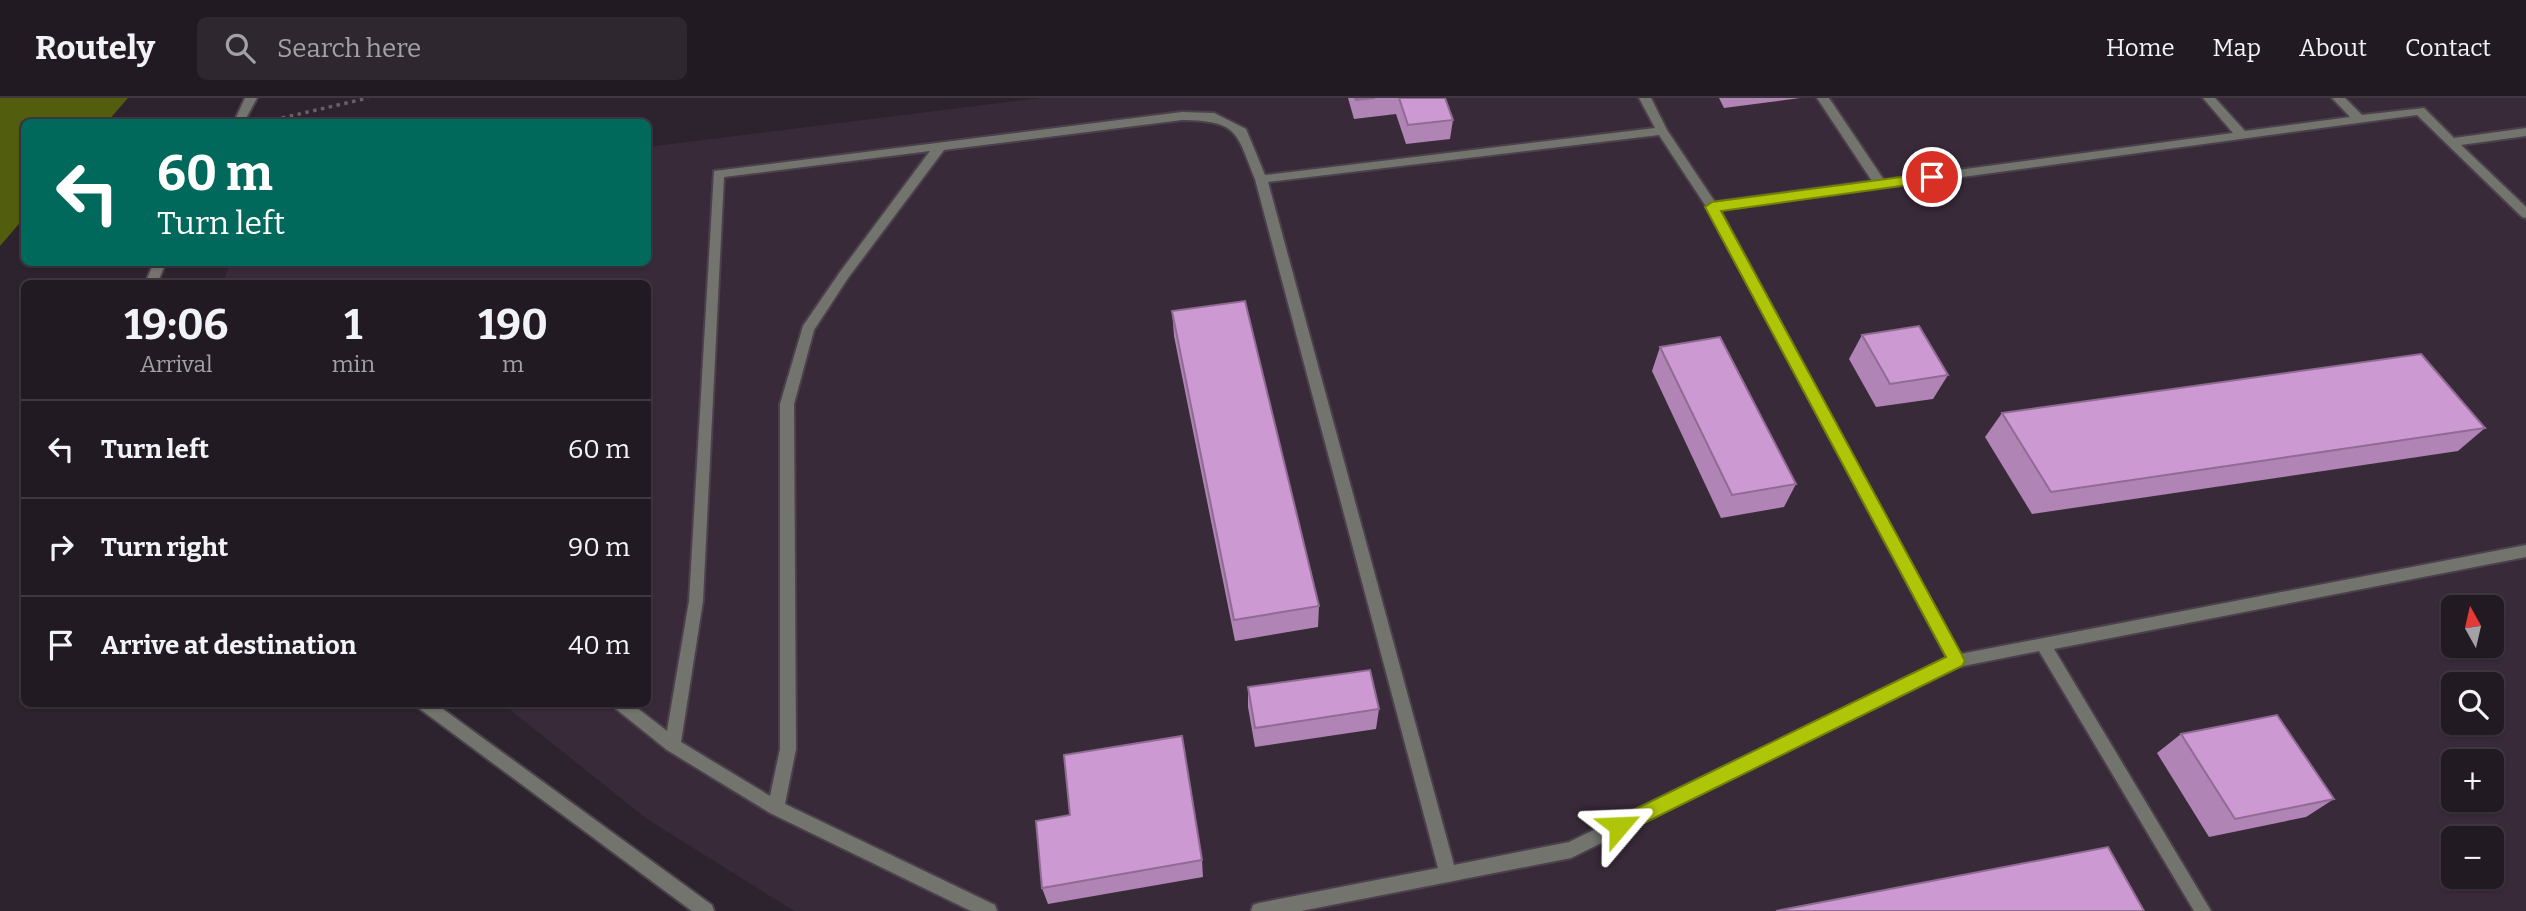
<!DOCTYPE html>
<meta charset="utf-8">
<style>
:root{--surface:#221a22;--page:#2e272f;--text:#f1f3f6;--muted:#a2a1a5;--line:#3f3840}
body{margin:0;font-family:Bitter,serif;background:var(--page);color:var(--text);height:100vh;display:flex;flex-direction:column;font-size:26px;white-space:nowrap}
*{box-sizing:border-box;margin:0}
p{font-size:23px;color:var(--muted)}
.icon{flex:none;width:38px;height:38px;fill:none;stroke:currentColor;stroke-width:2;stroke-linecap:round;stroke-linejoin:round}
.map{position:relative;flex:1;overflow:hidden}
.drawer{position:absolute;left:21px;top:182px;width:630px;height:427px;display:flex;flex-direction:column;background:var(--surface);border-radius:10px;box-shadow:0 2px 5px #0004,0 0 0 2px var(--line)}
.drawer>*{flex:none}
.banner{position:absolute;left:21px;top:21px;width:630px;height:147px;border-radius:10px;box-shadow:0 2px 5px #0004,0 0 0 2px var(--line);background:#00695c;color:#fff;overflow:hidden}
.needle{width:46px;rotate:352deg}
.tools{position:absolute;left:2441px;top:497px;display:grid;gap:14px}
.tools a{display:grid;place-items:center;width:63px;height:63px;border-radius:10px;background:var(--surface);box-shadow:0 2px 5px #0004,0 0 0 2px var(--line);font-size:35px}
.pin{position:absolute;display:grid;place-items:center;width:60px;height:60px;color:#fff;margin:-30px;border:4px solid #fff;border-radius:50%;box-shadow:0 2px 7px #0007}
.me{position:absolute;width:77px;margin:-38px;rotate:64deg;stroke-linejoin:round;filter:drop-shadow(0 0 5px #0008)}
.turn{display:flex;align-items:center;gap:24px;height:147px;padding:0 21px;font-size:32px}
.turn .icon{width:91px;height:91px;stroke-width:2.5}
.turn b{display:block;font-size:49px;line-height:60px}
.eta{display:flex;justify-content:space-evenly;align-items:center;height:119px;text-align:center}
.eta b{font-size:42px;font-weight:700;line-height:49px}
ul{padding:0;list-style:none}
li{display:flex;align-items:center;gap:21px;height:98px;padding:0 21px;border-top:2px solid var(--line)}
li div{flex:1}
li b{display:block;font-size:26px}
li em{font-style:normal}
header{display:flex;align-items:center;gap:42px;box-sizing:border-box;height:98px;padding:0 35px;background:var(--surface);border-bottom:2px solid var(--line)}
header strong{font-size:33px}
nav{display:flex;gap:38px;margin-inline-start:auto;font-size:24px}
.search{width:490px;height:63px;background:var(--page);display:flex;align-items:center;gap:18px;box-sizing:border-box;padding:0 24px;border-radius:10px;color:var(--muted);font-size:26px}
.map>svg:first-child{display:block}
.built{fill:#392a3a;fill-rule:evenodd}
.forest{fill:#525d0e}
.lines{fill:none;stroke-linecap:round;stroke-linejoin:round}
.service-casing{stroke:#4a414b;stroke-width:4}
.path{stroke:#685f69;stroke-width:3.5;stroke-dasharray:3.5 4.5;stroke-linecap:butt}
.service{fill:#72746d;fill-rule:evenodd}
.wall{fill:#b084b5}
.building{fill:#cd99d2;stroke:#906b93;stroke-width:2}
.route{fill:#afc508;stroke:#728005;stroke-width:2}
</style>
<header>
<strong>Routely</strong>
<div class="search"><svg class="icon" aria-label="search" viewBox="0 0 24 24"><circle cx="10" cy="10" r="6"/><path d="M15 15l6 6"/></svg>Search here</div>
<nav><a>Home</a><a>Map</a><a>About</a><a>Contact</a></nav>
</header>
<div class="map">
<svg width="2526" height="813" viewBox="0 0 2526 813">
<rect width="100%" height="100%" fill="#2d232e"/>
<!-- built -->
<path class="built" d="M1041,0H2526V813H794L647,721L503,606H648V186H223L230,165L648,164V49ZM2454,509H2492V548H2454ZM2454,586H2492V625H2454ZM2454,663H2492V702H2454ZM2454,740H2492V779H2454Z"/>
<!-- forest -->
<path class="forest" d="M0,0H128L107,24H24V120L0,148Z"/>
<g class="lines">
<defs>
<g id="service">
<path d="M245,0H257L244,24H234Z"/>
<path d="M1639,0H1651L1667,32L1715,104L1872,83L1817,0H1829L1884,82L2233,35L2203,0H2215L2245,33L2350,19L2332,0H2345L2362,17L2424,10L2454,40L2526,30V38L2461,47L2526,109V120L2522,119L2417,17L1720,112L1960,556L2526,447V459L2054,551L2211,813H2194L2039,553L1958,569L1571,760L1301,813H1251L1253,807L1259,805L1438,770L1255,81C1236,33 1238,23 1182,22L944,52L848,180L814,232L794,306L796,651L785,706L995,807L997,813H971L770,715L667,652L616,611L614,606H632L667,633L689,503L714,73L1182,14L1214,15L1246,31L1265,77L1655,30ZM1659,37L1707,110L1947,560L1569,744L1454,767L1268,84ZM930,53L840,174L803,228L780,306V651L770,698L681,644L703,503L724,79Z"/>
<path d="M154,164H166L157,186H145Z"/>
<path d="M418,606H436L712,807L714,813H692L420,611Z"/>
</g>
</defs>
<!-- service casing -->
<use href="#service" class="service-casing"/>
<!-- path -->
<path class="path" d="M275,24L282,20L368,0"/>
<!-- service -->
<use href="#service" class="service"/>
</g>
<!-- wall -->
<g class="wall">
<path d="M1348,0H1445L1453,22L1450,41L1406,46L1396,16L1354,21Z"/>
<path d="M1719,0H1800L1724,10Z"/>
<path d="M1172,213L1319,508L1318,529L1235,543L1174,238Z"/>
<path d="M1862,237L1948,277L1933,301L1876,309L1849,261Z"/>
<path d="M1660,249L1796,386L1784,409L1721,420L1652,273Z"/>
<path d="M2002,315L2485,330L2458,353L2032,416L1985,339Z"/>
<path d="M1248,589L1379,611L1376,631L1255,649L1248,609Z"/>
<path d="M2181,636L2334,701L2306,719L2209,739L2157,655Z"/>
<path d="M1202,762L1203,779L1048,806L1042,790Z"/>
</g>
<!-- building -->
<g class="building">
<path d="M1355,0H1375L1356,2Z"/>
<path d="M1399,0H1445L1453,22L1408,27Z"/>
<path d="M1245,203L1319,508L1234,522L1172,213Z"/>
<path d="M1919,228L1948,277L1890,286L1862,237Z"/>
<path d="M1720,239L1796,386L1732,397L1660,249Z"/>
<path d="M2421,256L2485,330L2051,394L2002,315Z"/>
<path d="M1370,572L1379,611L1255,630L1248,589Z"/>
<path d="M2277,617L2334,701L2235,721L2181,636Z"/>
<path d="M1182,638L1202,762L1042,790L1036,723L1070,717L1064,657Z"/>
<path d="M2108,749L2144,813H1776Z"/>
</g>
<!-- route -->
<path class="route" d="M1932,75L1937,76V83L1721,113L1962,557L1965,563L1962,568L1626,734L1619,737L1613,734L1610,728L1613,722L1946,559L1705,109L1712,104Z"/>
</svg>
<div class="tools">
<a><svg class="needle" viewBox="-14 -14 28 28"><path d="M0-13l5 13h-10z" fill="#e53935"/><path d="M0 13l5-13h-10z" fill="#a2a1a5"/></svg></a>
<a><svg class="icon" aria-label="search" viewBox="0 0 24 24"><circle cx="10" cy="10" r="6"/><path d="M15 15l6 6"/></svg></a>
<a>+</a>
<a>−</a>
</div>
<div class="pin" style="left:1932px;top:79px;background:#d93025"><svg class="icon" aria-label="arrive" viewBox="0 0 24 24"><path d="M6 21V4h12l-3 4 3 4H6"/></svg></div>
<svg class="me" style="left:1619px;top:728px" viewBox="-20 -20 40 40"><path d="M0-17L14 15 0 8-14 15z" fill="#afc508" stroke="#fff" stroke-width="4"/></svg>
<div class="banner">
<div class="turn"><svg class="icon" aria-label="left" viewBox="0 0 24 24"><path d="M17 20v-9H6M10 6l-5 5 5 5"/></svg><div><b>60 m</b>Turn left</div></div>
</div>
<section class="drawer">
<div class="eta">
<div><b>19:06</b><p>Arrival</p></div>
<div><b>1</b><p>min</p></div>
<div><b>190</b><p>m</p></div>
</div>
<ul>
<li><svg class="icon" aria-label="left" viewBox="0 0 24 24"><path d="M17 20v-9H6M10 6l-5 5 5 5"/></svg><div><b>Turn left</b></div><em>60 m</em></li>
<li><svg class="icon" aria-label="right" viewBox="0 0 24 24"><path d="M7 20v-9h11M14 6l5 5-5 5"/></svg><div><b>Turn right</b></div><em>90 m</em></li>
<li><svg class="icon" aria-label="arrive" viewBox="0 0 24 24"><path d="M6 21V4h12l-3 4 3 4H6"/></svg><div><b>Arrive at destination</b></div><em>40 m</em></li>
</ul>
</section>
</div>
